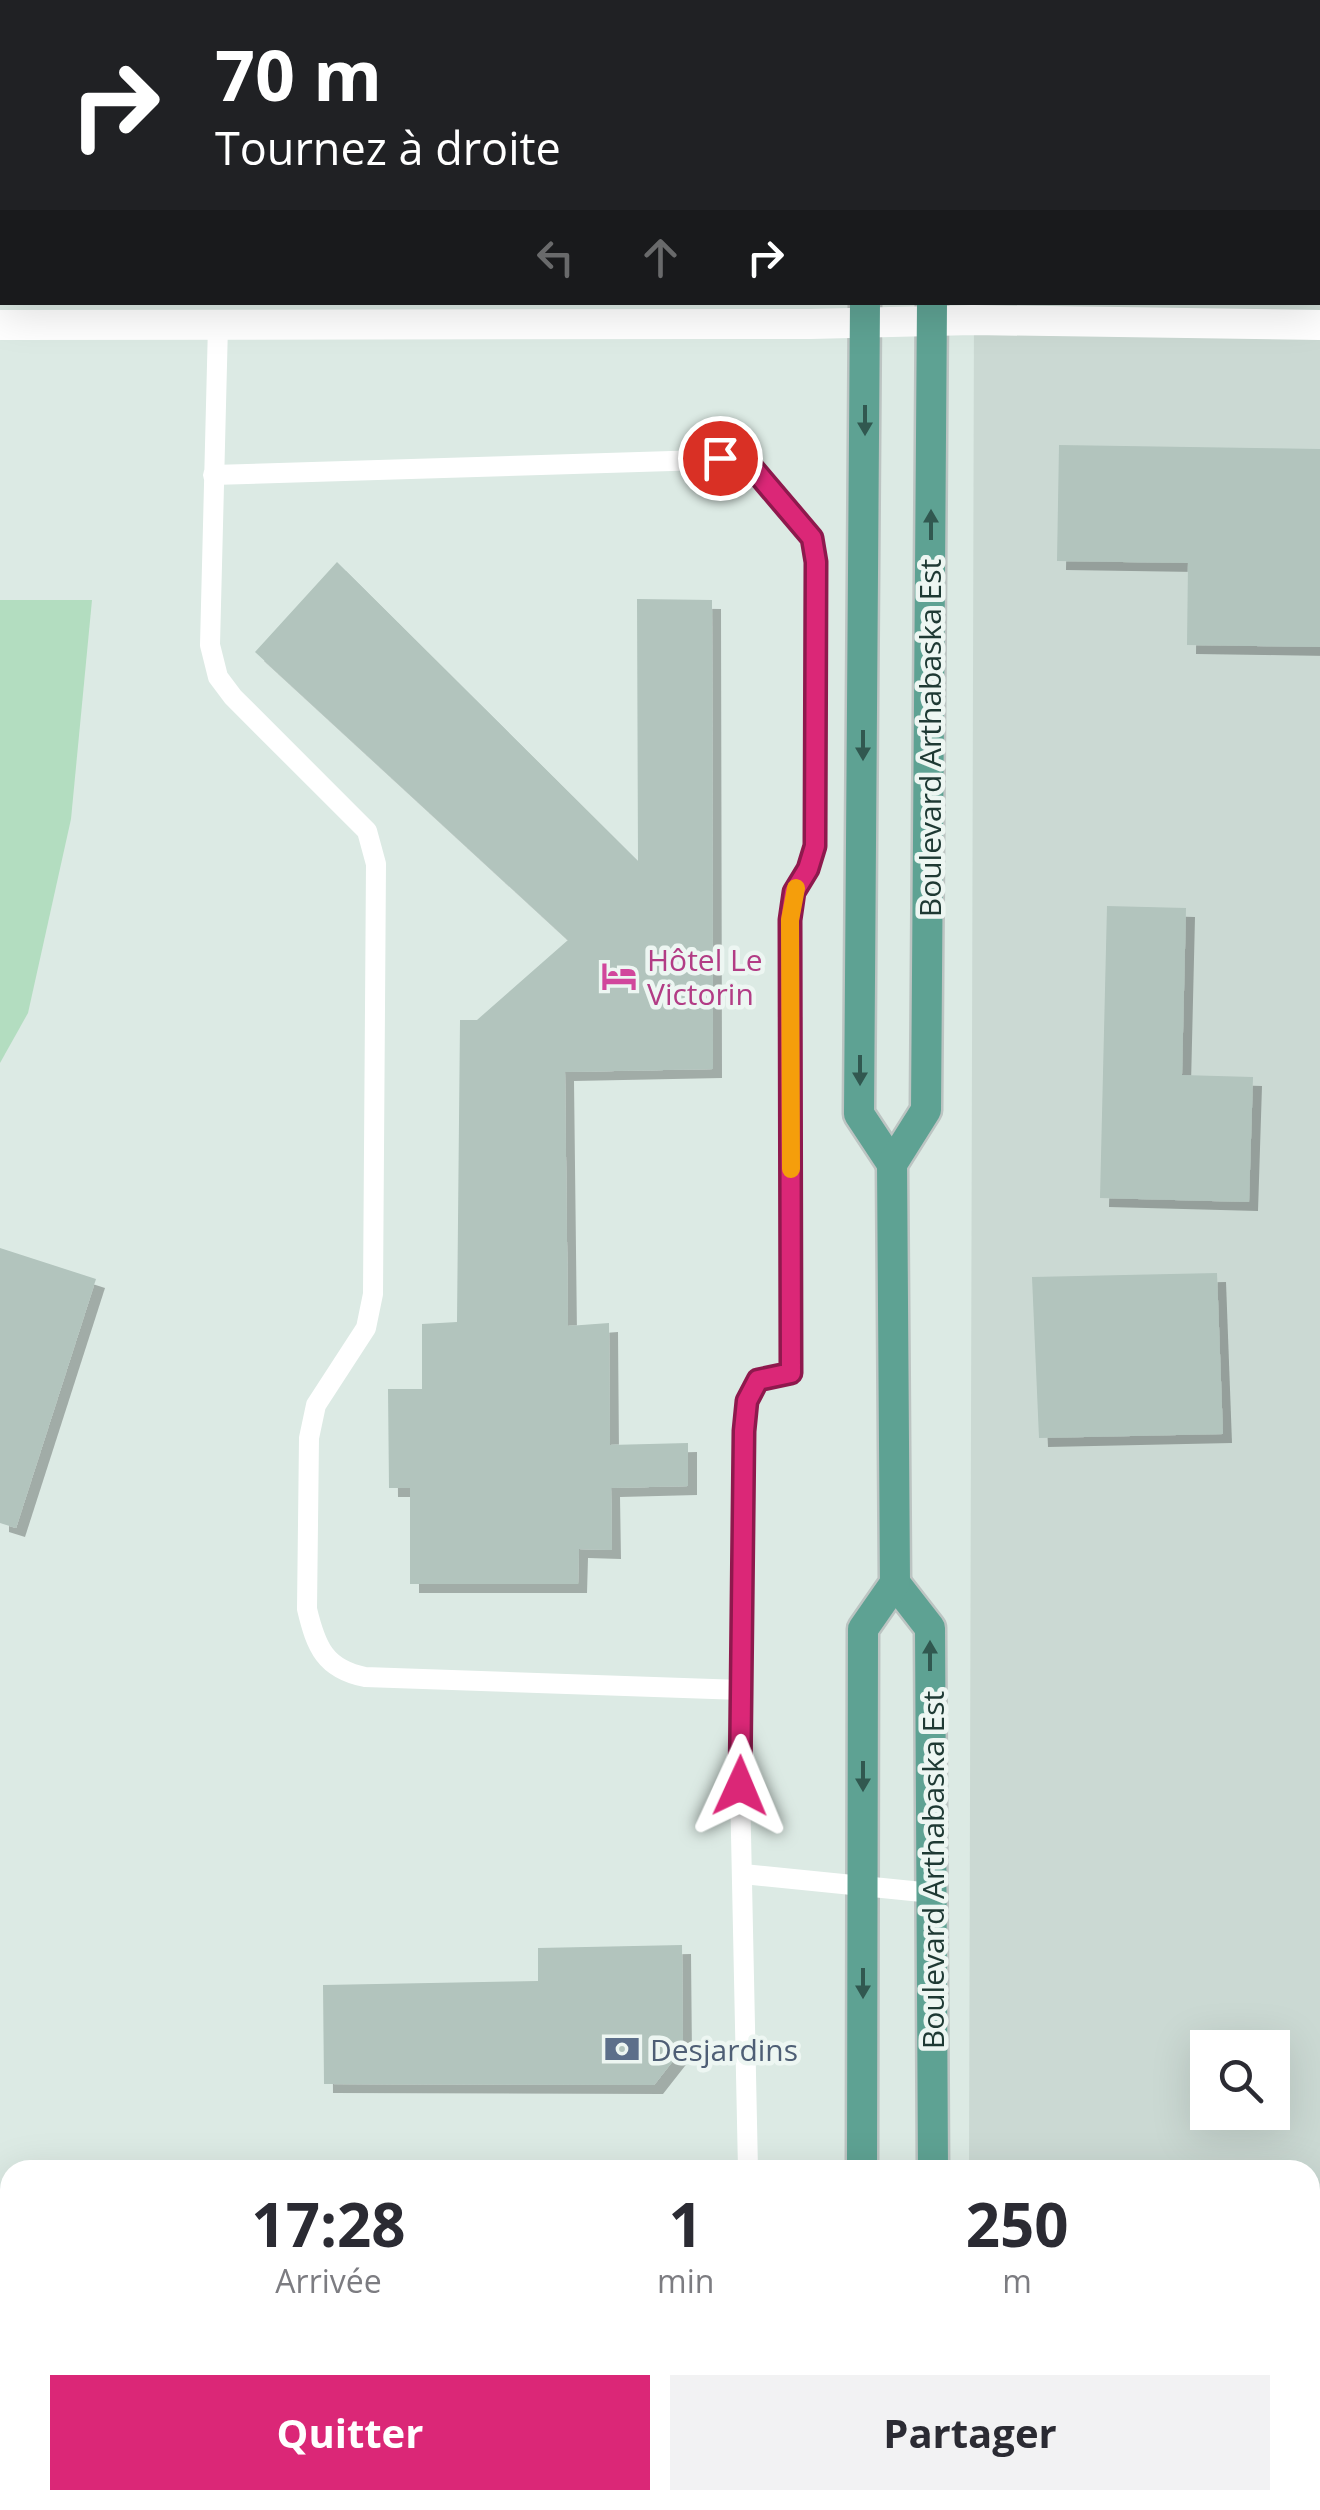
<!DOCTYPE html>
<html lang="fr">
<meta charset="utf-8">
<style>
:root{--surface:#fff;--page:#f2f2f3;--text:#2b2b33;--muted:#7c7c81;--accent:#db2777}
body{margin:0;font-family:"Open Sans",sans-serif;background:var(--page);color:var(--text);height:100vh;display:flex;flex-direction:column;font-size:38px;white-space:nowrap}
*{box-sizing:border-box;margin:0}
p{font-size:32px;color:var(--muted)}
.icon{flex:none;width:55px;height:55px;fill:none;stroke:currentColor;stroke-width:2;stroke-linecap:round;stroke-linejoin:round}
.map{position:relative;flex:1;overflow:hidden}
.panel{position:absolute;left:0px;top:2160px;width:1320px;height:350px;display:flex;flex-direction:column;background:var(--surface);border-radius:30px 30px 0 0;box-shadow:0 10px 40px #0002}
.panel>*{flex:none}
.guide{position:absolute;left:0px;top:0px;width:1320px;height:305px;box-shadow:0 10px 40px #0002;background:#202124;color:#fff;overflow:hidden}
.controls{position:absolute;left:1190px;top:2030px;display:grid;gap:20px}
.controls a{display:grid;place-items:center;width:100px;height:100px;border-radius:0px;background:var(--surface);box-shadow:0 10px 40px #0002;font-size:50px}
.pin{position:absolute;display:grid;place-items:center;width:85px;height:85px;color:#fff;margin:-42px;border:5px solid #fff;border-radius:50%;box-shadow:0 2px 10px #0007}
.me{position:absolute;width:110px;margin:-55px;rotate:1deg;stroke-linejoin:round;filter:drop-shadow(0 0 8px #0008)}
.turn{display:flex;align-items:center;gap:35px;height:210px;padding:0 50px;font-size:45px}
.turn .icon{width:130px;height:130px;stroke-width:2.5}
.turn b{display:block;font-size:70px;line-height:85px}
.lanes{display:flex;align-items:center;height:95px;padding:0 50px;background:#0003;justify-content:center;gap:50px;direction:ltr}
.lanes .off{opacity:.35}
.eta{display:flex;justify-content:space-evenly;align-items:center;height:170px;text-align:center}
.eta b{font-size:60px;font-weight:700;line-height:70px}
.cta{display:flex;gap:20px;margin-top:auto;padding:20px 50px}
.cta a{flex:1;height:115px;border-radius:0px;background:var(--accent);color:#fff;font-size:40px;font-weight:700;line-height:115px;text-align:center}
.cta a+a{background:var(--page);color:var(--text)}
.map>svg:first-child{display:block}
.built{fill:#cbd9d3;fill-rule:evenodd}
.green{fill:#b3ddc0}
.building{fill:#b2c4bd;filter:url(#shadow)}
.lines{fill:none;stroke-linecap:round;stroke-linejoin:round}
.primary-casing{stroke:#bcc4c2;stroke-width:35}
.service{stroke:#fff;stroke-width:20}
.minor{stroke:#fff;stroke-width:30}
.tertiary{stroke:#fff;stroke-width:30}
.primary{stroke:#5ea293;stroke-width:30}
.oneway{fill:#315850}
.route-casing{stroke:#8e194d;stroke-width:25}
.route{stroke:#db2777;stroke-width:18}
.slow{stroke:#f59e0b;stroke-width:18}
.labels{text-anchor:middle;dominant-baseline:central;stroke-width:9;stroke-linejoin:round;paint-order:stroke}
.street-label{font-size:30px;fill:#1e3933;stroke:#edf6f2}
.hotel-label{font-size:30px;fill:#b23c85;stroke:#edf6f2;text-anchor:start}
.service-label{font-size:30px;fill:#4e5e75;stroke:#edf6f2;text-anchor:start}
</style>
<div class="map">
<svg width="1320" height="2510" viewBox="0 0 1320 2510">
<defs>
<filter id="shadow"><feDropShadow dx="9" dy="9" stdDeviation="0" flood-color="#0004"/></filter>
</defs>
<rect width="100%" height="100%" fill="#dceae4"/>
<!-- built -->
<g class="built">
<path d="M0,0H836V2H2V112H0Z"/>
<path d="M975,0H1320V2367L1310,2379V2170H969L974,303L1318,302V2H975ZM1208,2048H1272V2112H1208Z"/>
<path d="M968,2500H1208L1200,2510H968Z"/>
</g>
<!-- green -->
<path class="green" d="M0,600H92L71,819L28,1013L0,1063Z"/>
<!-- building -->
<g class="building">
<path d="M1059,445L1320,449V647L1187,645L1188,563L1057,561Z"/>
<path d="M337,562L638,861L637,599L712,600L713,1069L565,1072L568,1326L609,1323L610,1445L688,1443V1486L611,1488L612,1550L579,1549L578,1584H410V1488H389L388,1389H422V1324L457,1322L460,1020H477L568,940L255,652Z"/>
<path d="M1107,906L1186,908L1182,1075L1253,1077L1249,1202L1100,1198Z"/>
<path d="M0,1248L96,1279L16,1528L0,1523Z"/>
<path d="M1217,1273L1223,1434L1039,1438L1032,1277Z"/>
<path d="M682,1945L683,2048L654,2085L324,2084L323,1985L538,1981V1948Z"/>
<path d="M265,2500H382L378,2510H261Z"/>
</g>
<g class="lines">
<defs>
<g id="primary">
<path d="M893,0V2"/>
<path d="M865,302L859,1114L892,1164"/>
<path d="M895,1583L930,1628L933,2170"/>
<path d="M862,2170L863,1629L895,1583L892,1164L926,1110L932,302"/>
<path d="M933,2500V2510"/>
<path d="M862,2510V2500"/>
</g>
</defs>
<!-- primary casing -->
<use href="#primary" class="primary-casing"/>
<!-- service -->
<g class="service">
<path d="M218,325L210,645L218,677L233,697L367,831L376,864L373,1294L366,1328L316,1405L309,1438L307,1609C316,1647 325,1669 365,1677L742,1690"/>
<path d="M213,475L737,459L751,466L812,538L816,561L815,846L808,869L794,892L790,920L791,1373L758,1380L747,1401L743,1431L740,1786L748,2170"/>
<path d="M743,1874L932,1893"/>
<path d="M0,2282H10"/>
<path d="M656,2510L661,2500"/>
</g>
<!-- minor -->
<path class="minor" d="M0,325L810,324L973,320L1320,325"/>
<!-- tertiary -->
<g class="tertiary">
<path d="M1310,2450L1320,2439"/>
<path d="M1254,2510L1264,2500"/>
</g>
<!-- primary -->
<use href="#primary" class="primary"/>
</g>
<!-- one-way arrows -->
<defs><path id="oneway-solid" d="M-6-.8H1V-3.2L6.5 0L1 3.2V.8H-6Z" transform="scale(2.5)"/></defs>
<g class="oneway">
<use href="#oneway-solid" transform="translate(865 420) rotate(90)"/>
<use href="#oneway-solid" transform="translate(931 525) rotate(-90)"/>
<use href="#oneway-solid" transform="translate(863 745) rotate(90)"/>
<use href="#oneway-solid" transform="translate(860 1070) rotate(90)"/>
<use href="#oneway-solid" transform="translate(930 1656) rotate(-90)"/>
<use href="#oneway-solid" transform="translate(863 1776) rotate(90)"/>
<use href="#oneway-solid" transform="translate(863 1983) rotate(90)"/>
</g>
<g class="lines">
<defs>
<path id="route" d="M720,458H737L751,466L812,538L816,562L815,846L808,869L794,892L790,920L791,1373L758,1380L747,1401L744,1431L740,1786"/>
</defs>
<!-- route casing -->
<use href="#route" class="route-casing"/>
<!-- route -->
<use href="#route" class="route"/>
<!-- slow -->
<path class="slow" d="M791,1169L790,920L796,888"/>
</g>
<!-- icons -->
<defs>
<symbol id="hotel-bare" viewBox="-9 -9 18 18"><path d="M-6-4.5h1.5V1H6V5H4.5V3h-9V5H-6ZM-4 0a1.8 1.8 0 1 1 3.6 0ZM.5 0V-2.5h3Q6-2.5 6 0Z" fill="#d1479c" stroke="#edf6f2" stroke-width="2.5" paint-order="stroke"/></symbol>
<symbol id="bank-bare" viewBox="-9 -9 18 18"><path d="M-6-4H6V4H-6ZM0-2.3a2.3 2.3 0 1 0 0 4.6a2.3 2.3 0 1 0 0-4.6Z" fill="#5c6f8a" stroke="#edf6f2" stroke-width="2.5" paint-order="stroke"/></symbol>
</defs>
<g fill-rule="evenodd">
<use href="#hotel-bare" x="594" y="951" width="50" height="50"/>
<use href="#bank-bare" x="597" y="2024" width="50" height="50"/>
</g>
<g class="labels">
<!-- street labels -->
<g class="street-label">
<text transform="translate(929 738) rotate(-90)">Boulevard Arthabaska Est</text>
<text transform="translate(932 1870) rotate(-90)">Boulevard Arthabaska Est</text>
</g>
<!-- hotel labels -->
<g class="hotel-label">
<text x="647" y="959">Hôtel Le<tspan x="647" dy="34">Victorin</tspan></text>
</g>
<!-- service labels -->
<g class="service-label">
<text x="650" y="2049">Desjardins</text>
</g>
</g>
</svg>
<div class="controls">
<a><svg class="icon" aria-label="search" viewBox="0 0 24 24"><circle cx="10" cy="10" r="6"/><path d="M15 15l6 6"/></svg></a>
</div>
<div class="pin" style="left:720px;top:458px;background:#d93025"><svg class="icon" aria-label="arrive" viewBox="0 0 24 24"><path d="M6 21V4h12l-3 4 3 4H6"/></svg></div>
<svg class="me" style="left:740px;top:1786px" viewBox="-20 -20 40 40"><path d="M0-17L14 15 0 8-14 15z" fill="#db2777" stroke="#fff" stroke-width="4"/></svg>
<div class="guide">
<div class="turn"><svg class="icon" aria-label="right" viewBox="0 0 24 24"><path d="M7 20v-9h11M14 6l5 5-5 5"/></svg><div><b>70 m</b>Tournez à droite</div></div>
<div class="lanes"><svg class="icon off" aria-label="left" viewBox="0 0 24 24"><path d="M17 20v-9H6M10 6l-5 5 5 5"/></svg><svg class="icon off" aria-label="ahead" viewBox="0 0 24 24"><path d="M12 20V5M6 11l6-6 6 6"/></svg><svg class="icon" aria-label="right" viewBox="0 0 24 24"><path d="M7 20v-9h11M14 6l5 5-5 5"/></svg></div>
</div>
<section class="panel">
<div class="eta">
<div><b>17:28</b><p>Arrivée</p></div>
<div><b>1</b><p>min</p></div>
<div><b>250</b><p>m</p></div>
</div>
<div class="cta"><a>Quitter</a><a>Partager</a></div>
</section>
</div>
